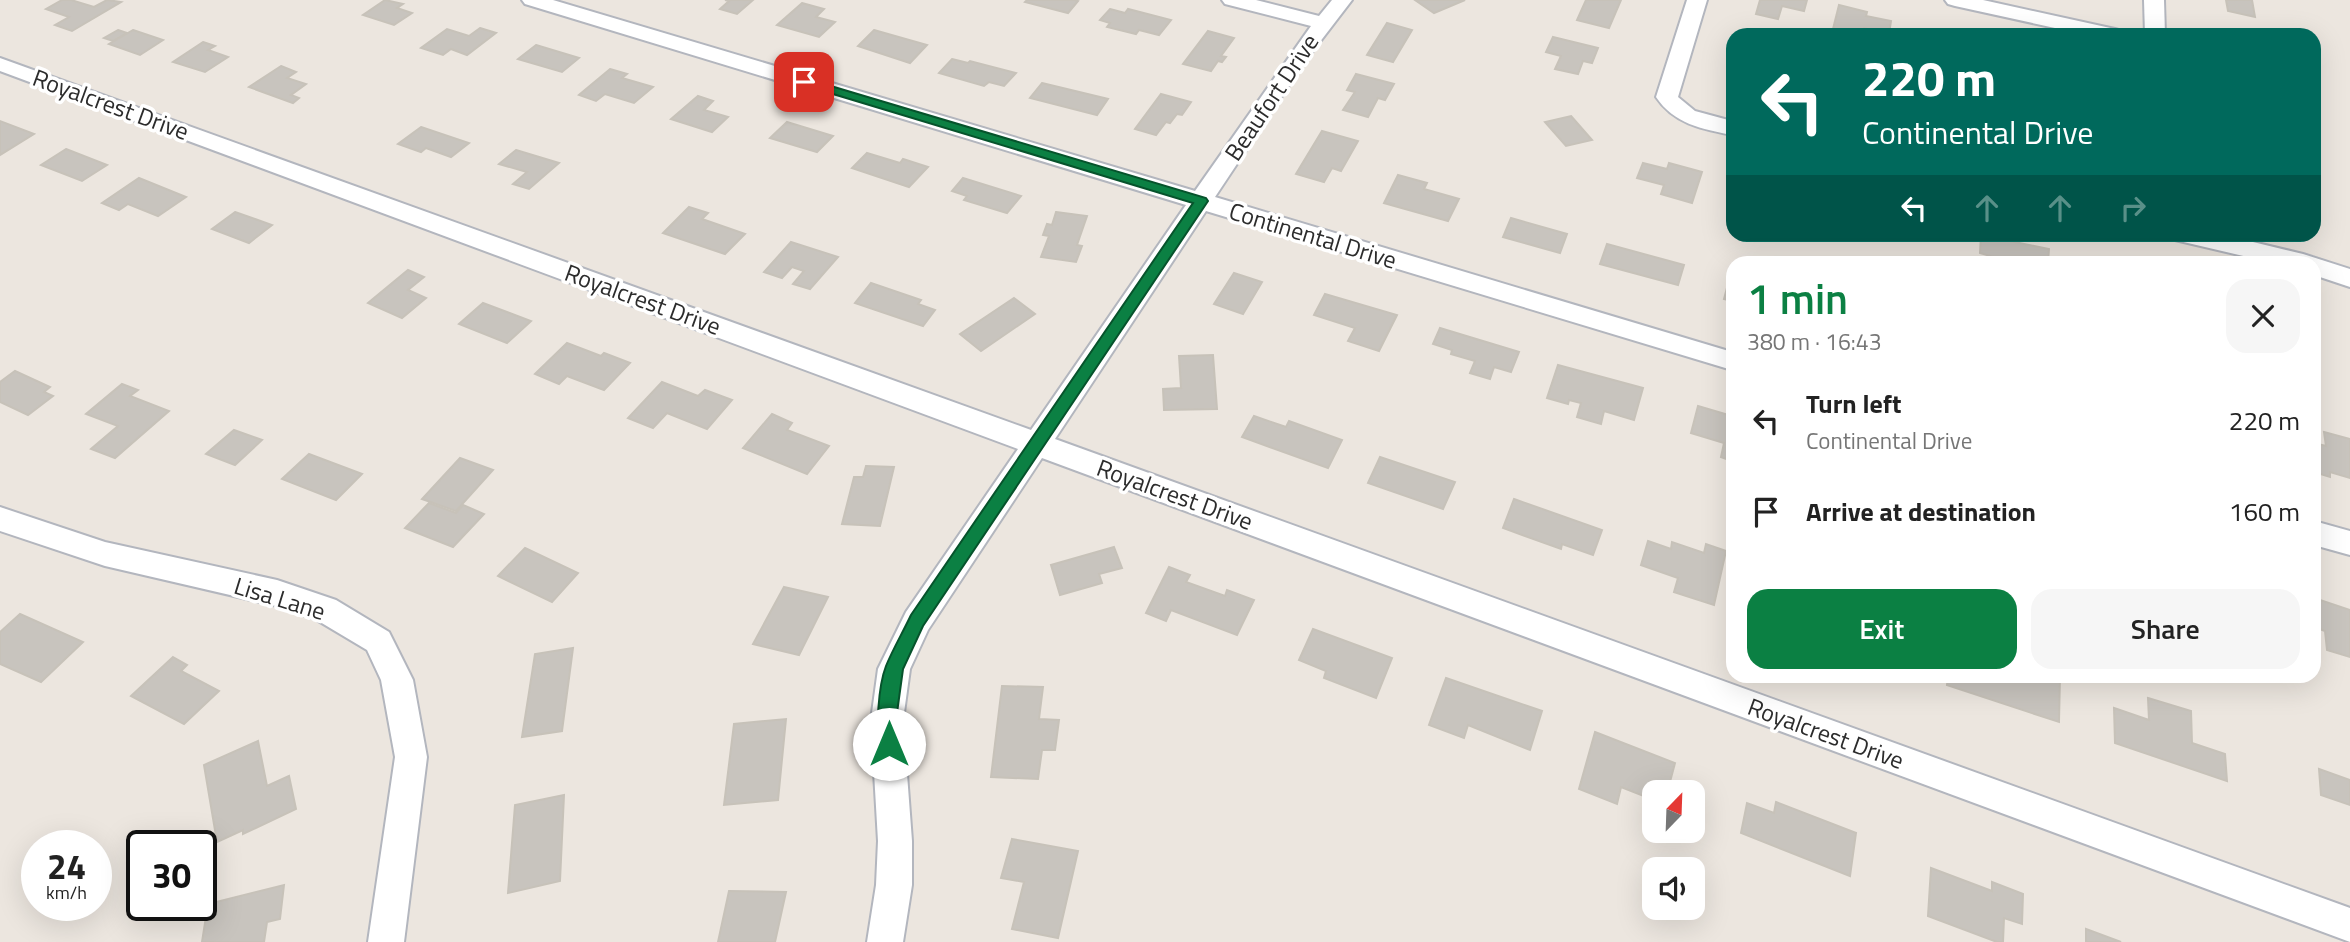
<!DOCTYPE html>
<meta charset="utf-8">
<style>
:root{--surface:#fff;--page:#f6f6f6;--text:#222;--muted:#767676;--accent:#0b8043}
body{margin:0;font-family:"Titillium Web",sans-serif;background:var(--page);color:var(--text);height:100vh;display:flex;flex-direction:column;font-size:26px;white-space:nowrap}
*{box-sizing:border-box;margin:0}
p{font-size:23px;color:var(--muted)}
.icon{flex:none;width:38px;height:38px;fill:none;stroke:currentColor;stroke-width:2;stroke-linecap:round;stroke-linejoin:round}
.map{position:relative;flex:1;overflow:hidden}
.side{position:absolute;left:1726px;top:256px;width:595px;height:427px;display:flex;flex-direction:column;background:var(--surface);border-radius:21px;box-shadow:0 7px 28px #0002}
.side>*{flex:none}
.hud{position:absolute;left:1726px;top:28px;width:595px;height:214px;border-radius:21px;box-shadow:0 7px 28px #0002;background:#00695c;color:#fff;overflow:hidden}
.needle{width:46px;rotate:23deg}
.tools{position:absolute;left:1642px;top:780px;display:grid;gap:14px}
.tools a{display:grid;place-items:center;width:63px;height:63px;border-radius:14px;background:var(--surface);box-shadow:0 7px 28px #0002;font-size:35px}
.speed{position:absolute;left:21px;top:830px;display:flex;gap:14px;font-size:35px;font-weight:700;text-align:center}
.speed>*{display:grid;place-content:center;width:91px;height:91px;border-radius:50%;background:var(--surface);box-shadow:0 7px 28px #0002;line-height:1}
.speed small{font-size:18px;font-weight:400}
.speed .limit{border:4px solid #111;border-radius:10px;background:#fff;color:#111}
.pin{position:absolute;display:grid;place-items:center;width:60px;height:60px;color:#fff;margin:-30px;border-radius:14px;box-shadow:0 4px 10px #0006}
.me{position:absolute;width:77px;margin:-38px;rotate:0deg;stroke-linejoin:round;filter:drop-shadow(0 0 5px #0008)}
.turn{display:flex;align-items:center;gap:24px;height:147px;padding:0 21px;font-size:32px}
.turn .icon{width:91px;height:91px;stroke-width:2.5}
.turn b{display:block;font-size:49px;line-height:60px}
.lanes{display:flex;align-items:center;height:66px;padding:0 21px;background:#0003;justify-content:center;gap:35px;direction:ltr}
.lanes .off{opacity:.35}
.round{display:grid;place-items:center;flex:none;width:74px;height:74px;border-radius:21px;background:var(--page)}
.headline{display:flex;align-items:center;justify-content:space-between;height:119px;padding:0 21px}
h1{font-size:42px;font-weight:600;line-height:52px;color:var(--accent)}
.button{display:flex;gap:14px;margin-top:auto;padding:14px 21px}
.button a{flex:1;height:80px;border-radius:21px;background:var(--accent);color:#fff;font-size:28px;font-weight:600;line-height:80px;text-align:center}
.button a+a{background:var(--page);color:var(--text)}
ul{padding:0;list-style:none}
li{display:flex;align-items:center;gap:21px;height:91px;padding:0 21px}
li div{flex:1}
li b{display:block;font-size:26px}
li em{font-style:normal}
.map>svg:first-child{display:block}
.building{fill:#c8c4be;stroke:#c7c2b9;stroke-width:2}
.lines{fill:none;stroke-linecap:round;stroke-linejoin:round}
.minor-casing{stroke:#b3b6be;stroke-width:4}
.minor{fill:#fff;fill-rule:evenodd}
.route{fill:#0b8043;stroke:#07532c;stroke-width:2}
.labels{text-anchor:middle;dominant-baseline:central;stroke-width:7;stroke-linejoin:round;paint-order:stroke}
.street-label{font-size:24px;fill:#2c2c2c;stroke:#fff}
</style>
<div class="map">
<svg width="2350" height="942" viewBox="0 0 2350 942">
<rect width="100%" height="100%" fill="#ece6df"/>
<!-- building -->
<g class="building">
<path d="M62,0H71L94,7L107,0L121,2L72,31L55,25L69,17L46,9Z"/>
<path d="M385,0L403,4L397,8L412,13L394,25L363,15Z"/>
<path d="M725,0H753L737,14L720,9L729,1Z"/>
<path d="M1027,0H1074L1078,1L1068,13L1025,2Z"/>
<path d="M1415,0H1465L1434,13Z"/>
<path d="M1586,0H1621L1609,28L1577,20Z"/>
<path d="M1760,0H1807L1804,11L1782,6L1778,19L1756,14Z"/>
<path d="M2226,0H2252L2255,17L2228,11Z"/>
<path d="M802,3L824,9L816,17L835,22L819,37L777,25Z"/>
<path d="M1839,5L1867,12L1866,16L1891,21L1889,34L1864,28L1862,35L1833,29Z"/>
<path d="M1110,9L1125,13L1128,9L1171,20L1159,35L1139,30L1136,34L1107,27L1110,23L1100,20Z"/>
<path d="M1387,23L1412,30L1393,62L1367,55Z"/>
<path d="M480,28L496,33L467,55L451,49L443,55L421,48L447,29L469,36Z"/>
<path d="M118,30L127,33L113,41L104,38Z"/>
<path d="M133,30L163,40L140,55L109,44Z"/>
<path d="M874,30L927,45L910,63L858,46Z"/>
<path d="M1208,31L1234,38L1221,56L1226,57L1222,62L1218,61L1211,71L1183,64Z"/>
<path d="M1553,37L1598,48L1592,63L1583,61L1578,74L1555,69L1561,56L1546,52Z"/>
<path d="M203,42L215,46L208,50L228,57L205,72L173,62Z"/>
<path d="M536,45L579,58L562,72L518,59Z"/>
<path d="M952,59L968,63L970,61L1016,73L1004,86L989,82L984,86L939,73Z"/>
<path d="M281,66L296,72L287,78L306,84L291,95L299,98L293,103L249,87Z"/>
<path d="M610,69L627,74L622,78L653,87L634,103L605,94L596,101L579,95Z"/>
<path d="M1356,74L1394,84L1385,100L1378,98L1368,117L1343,110L1355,92L1347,90Z"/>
<path d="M1042,83L1108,99L1097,115L1030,98Z"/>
<path d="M1161,94L1191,102L1182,115L1177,114L1170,123L1166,122L1156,135L1135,129Z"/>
<path d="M698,96L713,101L704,110L728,117L712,132L671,119Z"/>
<path d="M1571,116L1592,140L1566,146L1545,122Z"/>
<path d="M0,122V121L34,134L0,155Z"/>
<path d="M787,122L833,136L817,152L770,138Z"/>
<path d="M421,127L469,143L451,157L426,148L421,152L398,144Z"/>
<path d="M1322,131L1358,141L1341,171L1332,168L1324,182L1296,174Z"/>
<path d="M66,149L107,165L82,181L41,165Z"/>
<path d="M516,150L559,163L529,189L513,184L527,172L499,164Z"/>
<path d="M867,153L900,163L903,159L928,167L909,187L852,168Z"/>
<path d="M1643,163L1667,169L1669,163L1702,172L1692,203L1661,194L1664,185L1637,178Z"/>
<path d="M1398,175L1427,183L1424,189L1459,199L1448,221L1384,203Z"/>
<path d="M139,178L186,197L158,216L128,204L119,210L102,203Z"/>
<path d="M963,178L1021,196L1007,213L964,200L967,196L952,191Z"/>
<path d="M689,207L708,213L702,219L745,234L725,254L663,233Z"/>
<path d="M235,212L272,225L249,243L212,229Z"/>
<path d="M1056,212L1087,216L1077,245L1082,246L1076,262L1041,257L1049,236L1043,235L1047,224L1052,225Z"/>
<path d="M1511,218L1567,234L1560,253L1503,237Z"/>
<path d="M1981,235L2049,249L2048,262H2004V260L1980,253Z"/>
<path d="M791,242L838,257L810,289L793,284L804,271L792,267L782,278L764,272Z"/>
<path d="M1607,244L1684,265L1678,285L1600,264Z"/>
<path d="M408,270L424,277L408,290L426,298L402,318L368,303Z"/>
<path d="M1234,273L1262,282L1243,314L1214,304Z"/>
<path d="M1731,273H1732V301L1724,299Z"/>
<path d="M871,283L921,300L918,304L935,310L923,326L855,303Z"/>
<path d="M1325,294L1397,315L1379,351L1348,341L1355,328L1314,315Z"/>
<path d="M1014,298L1035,314L981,351L960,334Z"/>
<path d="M483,303L531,321L507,343L459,324Z"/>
<path d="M1440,328L1519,352L1511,372L1494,367L1490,379L1470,373L1475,361L1451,354L1452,350L1433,344Z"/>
<path d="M567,343L601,356L604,353L630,363L604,390L567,376L559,384L535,374Z"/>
<path d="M1213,355L1217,409L1164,410L1163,389L1181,388L1179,356Z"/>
<path d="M1558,365L1643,388L1634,420L1604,411L1601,424L1577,417L1581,403L1569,400L1568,404L1547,398Z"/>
<path d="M15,371L50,387L44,392L53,396L28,415L0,402V382Z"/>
<path d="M662,382L698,396L705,390L732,400L707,429L667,413L653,428L628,418Z"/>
<path d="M122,384L138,390L130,396L169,411L115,458L91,449L118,426L86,414Z"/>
<path d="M1698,406L1732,416V461L1721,457L1724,443L1691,433Z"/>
<path d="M772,414L792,423L787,430L829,446L807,474L743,448Z"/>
<path d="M1254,416L1286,427L1289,421L1342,440L1328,468L1242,437Z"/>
<path d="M234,430L262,440L235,465L206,454Z"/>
<path d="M2324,432L2350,439V478L2330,472V477L2314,472V443L2326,446Z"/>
<path d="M309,454L362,474L336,500L282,479Z"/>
<path d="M1380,457L1455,482L1443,509L1368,483Z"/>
<path d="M460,458L493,470L456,511L422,499Z"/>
<path d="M866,466L894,467L880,526L842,524L854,477H863Z"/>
<path d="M1514,499L1602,530L1593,555L1562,544L1561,549L1503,528Z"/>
<path d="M429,503L456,513L463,505L484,514L453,547L405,528Z"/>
<path d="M1648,541L1671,549L1672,542L1704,553L1706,544L1726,551L1714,605L1674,592L1678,578L1641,565Z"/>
<path d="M1114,547L1122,568L1099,574L1102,583L1060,595L1051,565Z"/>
<path d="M525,548L578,573L552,602L498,576Z"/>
<path d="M1169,567L1190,575L1186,582L1225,596L1227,590L1254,600L1237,635L1171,610L1166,621L1146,613Z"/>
<path d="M784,587L828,597L799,655L753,644Z"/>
<path d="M2314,598L2350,610V657L2327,650L2325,631L2314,627Z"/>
<path d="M20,614L83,642L41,682L0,664V632Z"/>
<path d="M1313,629L1392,658L1376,698L1324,678L1326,671L1299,660Z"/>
<path d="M573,648L562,731L522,737L535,654Z"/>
<path d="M173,657L187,665L181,671L219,691L184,724L131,696Z"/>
<path d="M1948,676H2060L2059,722L1947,685Z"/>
<path d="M1446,678L1542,711L1530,750L1468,725L1464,738L1429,725Z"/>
<path d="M1002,686L1043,687L1039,719L1059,720L1055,750H1042L1038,779L991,777Z"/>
<path d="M2148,698L2191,711L2192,743L2225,754L2227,781L2115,743L2114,708L2149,720Z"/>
<path d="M786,719L778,800L724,805L734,724Z"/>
<path d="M1595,732L1675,763L1667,793H1654V800L1621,787L1617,804L1579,789Z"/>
<path d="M258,741L267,786L289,776L296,809L243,834V830L217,842L204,765Z"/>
<path d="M2319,769L2350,780V805L2321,795Z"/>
<path d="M564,795L560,881L508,893L515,805Z"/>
<path d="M1776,802L1856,833L1850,876L1741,833L1747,803L1774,813Z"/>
<path d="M1012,839L1078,851L1058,938L1012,929L1024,882L1001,878Z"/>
<path d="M1931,868L1992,891V882L2023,894L2022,924L2004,918L2003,942H1997L1928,916Z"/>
<path d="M284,885L280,919L267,922L264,942H202L208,904Z"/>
<path d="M729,891L786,892L775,942H718Z"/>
<path d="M2086,929L2121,942H2086Z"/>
</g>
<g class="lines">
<defs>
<g id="minor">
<path d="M522,0H553L1195,191L1311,26L1225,4L1222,0H1256L1319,16L1332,0H1352L1306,60L1215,197L1732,352V370L1206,211L1055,439L2350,908V942L1042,458L928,630L910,669L903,720L912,841V885L903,942H867L876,885L878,841L871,720L878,669L906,612L1018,449L0,71V58L1031,430L1186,205L525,4Z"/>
<path d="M1687,0H1707L1678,97L1695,111L1732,121V135C1702,129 1674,124 1656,97Z"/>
<path d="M1945,0H1983L2115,29L2122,31L2125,35H2087L1955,6L1948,4Z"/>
<path d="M2144,0H2164L2165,35H2145Z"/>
<path d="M2171,234H2220L2303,254L2350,269V287L2314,275V262H2269L2175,240Z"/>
<path d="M0,507L105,542L277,580L336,600L389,632L413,680L427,757L404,942H368L395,757L381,680L367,650L315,619L277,606L105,566L0,531Z"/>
<path d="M2314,521L2350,531V555L2314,545Z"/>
</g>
</defs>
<!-- minor casing -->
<use href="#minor" class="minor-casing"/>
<!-- minor -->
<use href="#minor" class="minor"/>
</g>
<!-- route -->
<path class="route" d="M804,78L1206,198L1208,201L923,626L903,669L896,720L898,744L895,750L889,753L882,750C874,733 879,684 886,666C893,649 903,632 911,615L1193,203L800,84L798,82Z"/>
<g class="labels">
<!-- street labels -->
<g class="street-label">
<text transform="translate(1271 97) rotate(-56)">Beaufort Drive</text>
<text transform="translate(111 104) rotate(20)">Royalcrest Drive</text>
<text transform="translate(1313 235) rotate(17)">Continental Drive</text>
<text transform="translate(643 299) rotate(20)">Royalcrest Drive</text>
<text transform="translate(1175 494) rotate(20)">Royalcrest Drive</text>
<text transform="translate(280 598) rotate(17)">Lisa Lane</text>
<text transform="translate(1826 733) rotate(20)">Royalcrest Drive</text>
</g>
</g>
</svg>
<div class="tools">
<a><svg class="needle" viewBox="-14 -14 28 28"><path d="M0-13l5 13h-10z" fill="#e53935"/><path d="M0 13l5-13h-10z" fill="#767676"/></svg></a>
<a><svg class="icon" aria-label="sound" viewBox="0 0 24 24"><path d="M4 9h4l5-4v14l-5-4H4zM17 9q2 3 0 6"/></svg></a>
</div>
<div class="speed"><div>24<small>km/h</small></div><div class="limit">30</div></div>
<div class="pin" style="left:804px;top:82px;background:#d93025"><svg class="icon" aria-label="arrive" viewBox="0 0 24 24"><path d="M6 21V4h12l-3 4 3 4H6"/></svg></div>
<svg class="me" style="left:889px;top:744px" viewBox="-20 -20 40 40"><circle r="19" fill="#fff"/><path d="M0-13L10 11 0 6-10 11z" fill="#0b8043"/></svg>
<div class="hud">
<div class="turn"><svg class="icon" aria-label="left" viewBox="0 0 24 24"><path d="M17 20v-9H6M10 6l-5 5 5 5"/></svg><div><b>220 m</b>Continental Drive</div></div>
<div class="lanes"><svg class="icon" aria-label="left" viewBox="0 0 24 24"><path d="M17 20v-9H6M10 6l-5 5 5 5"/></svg><svg class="icon off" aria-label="ahead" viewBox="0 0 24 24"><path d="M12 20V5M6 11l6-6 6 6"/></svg><svg class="icon off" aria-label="ahead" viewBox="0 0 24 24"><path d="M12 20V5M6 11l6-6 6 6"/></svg><svg class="icon off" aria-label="right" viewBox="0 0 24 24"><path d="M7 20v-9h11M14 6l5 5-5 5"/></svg></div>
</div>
<section class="side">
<div class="headline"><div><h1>1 min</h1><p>380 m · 16:43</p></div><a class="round"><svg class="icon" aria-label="close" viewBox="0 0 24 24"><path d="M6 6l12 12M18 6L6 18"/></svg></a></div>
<ul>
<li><svg class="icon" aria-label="left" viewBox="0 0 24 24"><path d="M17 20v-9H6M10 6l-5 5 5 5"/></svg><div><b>Turn left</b><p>Continental Drive</p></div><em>220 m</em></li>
<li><svg class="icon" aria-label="arrive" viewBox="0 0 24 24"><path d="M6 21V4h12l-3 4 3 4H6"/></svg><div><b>Arrive at destination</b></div><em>160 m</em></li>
</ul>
<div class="button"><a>Exit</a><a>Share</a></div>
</section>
</div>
